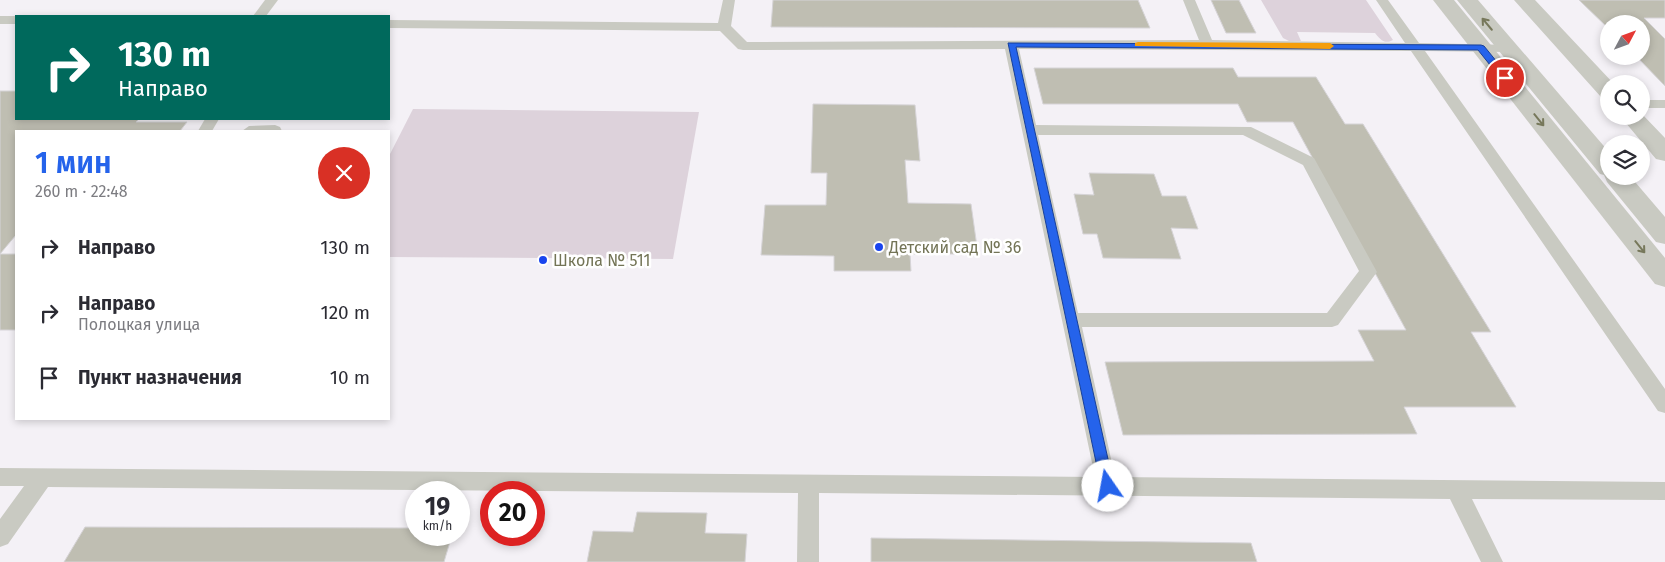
<!DOCTYPE html>
<html lang="ru">
<meta charset="utf-8">
<style>
:root{--surface:#fff;--page:#f7f7f7;--text:#2b2b33;--muted:#7c7c81;--accent:#2563eb}
body{margin:0;font-family:"Fira Sans",sans-serif;background:var(--page);color:var(--text);height:100vh;display:flex;flex-direction:column;font-size:19px;white-space:nowrap}
*{box-sizing:border-box;margin:0}
p{font-size:16px;color:var(--muted)}
.icon{flex:none;width:28px;height:28px;fill:none;stroke:currentColor;stroke-width:2;stroke-linecap:round;stroke-linejoin:round}
.map{position:relative;flex:1;overflow:hidden}
.panel{position:absolute;left:15px;top:130px;width:375px;height:290px;display:flex;flex-direction:column;background:var(--surface);border-radius:0px;box-shadow:0 2px 8px #0003}
.panel>*{flex:none}
.hud{position:absolute;left:15px;top:15px;width:375px;height:105px;border-radius:0px;box-shadow:0 2px 8px #0003;background:#00695c;color:#fff;overflow:hidden}
.needle{width:32px;rotate:49deg}
.buttons{position:absolute;left:1600px;top:15px;display:grid;gap:10px}
.buttons a{display:grid;place-items:center;width:50px;height:50px;border-radius:50%;background:var(--surface);box-shadow:0 2px 8px #0003;font-size:25px}
.speed{position:absolute;left:405px;top:481px;display:flex;gap:10px;font-size:25px;font-weight:700;text-align:center}
.speed>*{display:grid;place-content:center;width:65px;height:65px;border-radius:50%;background:var(--surface);box-shadow:0 2px 8px #0003;line-height:1}
.speed small{font-size:12px;font-weight:400}
.speed .limit{border:8px solid #d22;background:#fff;color:#111}
.pin{position:absolute;display:grid;place-items:center;width:42px;height:42px;color:#fff;margin:-21px;border:2px solid #fff;border-radius:50%;box-shadow:0 1px 5px #0007}
.me{position:absolute;width:55px;margin:-28px;rotate:348deg;stroke-linejoin:round;filter:drop-shadow(0 0 4px #0008)}
.turn{display:flex;align-items:center;gap:18px;height:105px;padding:0 20px;font-size:22px}
.turn .icon{width:65px;height:65px;stroke-width:2.5}
.turn b{display:block;font-size:35px;line-height:42px}
.round{display:grid;place-items:center;flex:none;width:52px;height:52px;border-radius:26px;background:var(--page)}
.summary{display:flex;align-items:center;justify-content:space-between;height:85px;padding:0 20px}
h1{font-size:30px;font-weight:600;line-height:38px;color:var(--accent)}
ul{padding:0;list-style:none}
li{display:flex;align-items:center;gap:15px;height:65px;padding:0 20px}
li div{flex:1}
li b{display:block;font-size:19px}
li em{font-style:normal}
.map>svg:first-child{display:block}
.green{fill:#ddd2db}
.building{fill:#bfbeb2;stroke:#d6d4d7}
.lines{fill:none;stroke-linecap:round;stroke-linejoin:round}
.lane{fill:#c9cac2;fill-rule:evenodd}
.street{fill:#c9cac2;fill-rule:evenodd}
.oneway{stroke:#77785b}
.route{fill:#2563eb;stroke:#184099}
.slow{fill:#f59e0b}
.poi-dot{fill:#1944ee;stroke:#fff;stroke-width:2}
.labels{text-anchor:middle;dominant-baseline:central;stroke-width:5;stroke-linejoin:round;paint-order:stroke}
.poi-label{font-size:16px;fill:#737456;stroke:#fff;text-anchor:start}
</style>
<div class="map">
<svg width="1665" height="562" viewBox="0 0 1665 562">
<rect width="100%" height="100%" fill="#f4f1f6"/>
<!-- green -->
<g class="green">
<path d="M1261,0H1366L1393,40C1384,45 1380,39 1375,33L1297,32L1301,41H1289L1283,38Z"/>
<path d="M413,109L699,112L673,259L389,257V156Z"/>
</g>
<!-- building -->
<g class="building">
<path d="M773,0H1138L1150,28L771,27Z"/>
<path d="M1211,0H1239L1256,33H1226Z"/>
<path d="M1579,0H1665V18H1644L1665,39V86L1636,56H1641V24H1609V29Z"/>
<path d="M1034,68H1233L1238,77H1316L1345,124H1363L1491,332H1471L1516,407H1404L1417,434L1123,435L1105,362L1374,361L1358,330H1406L1293,122H1247L1238,104H1043Z"/>
<path d="M0,91H16V119H139L136,122H187L180,131H16V235L0,254H16V330H0Z"/>
<path d="M813,104L915,105L920,161L905,160L908,203L971,204L978,254H910L911,271H834V256L761,255L765,205H826L827,173H811Z"/>
<path d="M1089,173L1154,174L1162,196H1186L1198,229L1171,228L1181,259L1103,258L1097,234H1083L1074,194L1094,195Z"/>
<path d="M637,512L707,513L705,533L747,534L745,562H587L593,531L633,532Z"/>
<path d="M85,527L416,528V535H452L444,562H64Z"/>
<path d="M871,538L1251,543L1257,562H871Z"/>
</g>
<g class="lines">
<!-- lane -->
<g class="lane">
<path d="M265,0H278L266,16H253Z"/>
<path d="M723,0H735L731,26L747,42L1199,40L1183,0H1195L1212,40L1405,43L1376,0H1388L1419,43L1512,45L1514,48L1512,51L1507,52L1425,51L1665,389V413L1658,411L1411,51L1019,49L1036,125L1251,127L1314,158L1377,272L1338,325L1332,327H1082L1115,477L1665,482V500L1472,499L1503,562H1481L1450,499L819,493V562H797L798,493L48,487L8,544L0,547V519L24,486H0V468L1095,477L1005,49L743,50L738,49L720,31L389,28V20L718,23ZM1038,135H1243L1303,165L1359,271L1327,313H1078Z"/>
<path d="M0,16H17L16,24H0Z"/>
<rect x="1641" y="100" width="24" height="8"/>
<path d="M205,119H219L212,131H198Z"/>
<path d="M275,125L280,127L282,131H242L249,126Z"/>
</g>
<!-- street -->
<g class="street">
<path d="M1433,0H1454L1665,258V287L1655,284Z"/>
<path d="M1457,0H1478L1609,152V176H1630L1665,217V244L1656,242L1607,182L1604,175L1600,174Z"/>
<path d="M1514,0H1535L1614,84H1609V99L1601,97Z"/>
<path d="M1641,113L1665,138V161L1656,159L1620,116H1641Z"/>
</g>
</g>
<!-- one-way arrows -->
<defs><path id="oneway-shaft" d="M-6 0H5M1.5-3L5.5 0L1.5 3" fill="none" stroke-width="1.6" stroke-linecap="round" stroke-linejoin="round" transform="scale(1.25)"/></defs>
<g class="oneway">
<use href="#oneway-shaft" transform="translate(1487 24) rotate(-130)"/>
<use href="#oneway-shaft" transform="translate(1539 120) rotate(51)"/>
<use href="#oneway-shaft" transform="translate(1640 247) rotate(51)"/>
</g>
<!-- route -->
<path class="route" d="M1008,43L1481,45L1484,46L1510,78L1502,80L1478,50L1016,47L1114,486L1112,491L1108,492L1103,491L1101,486Z"/>
<!-- slow -->
<path class="slow" d="M1138,42L1330,43L1334,46L1330,49L1135,46V43Z"/>
<!-- markers -->
<g class="poi-dot">
<circle cx="879" cy="247" r="5"/>
<circle cx="543" cy="260" r="5"/>
</g>
<g class="labels">
<!-- poi labels -->
<g class="poi-label">
<text x="889" y="247">Детский сад № 36</text>
<text x="553" y="260">Школа № 511</text>
</g>
</g>
</svg>
<div class="buttons">
<a><svg class="needle" viewBox="-14 -14 28 28"><path d="M0-13l5 13h-10z" fill="#e53935"/><path d="M0 13l5-13h-10z" fill="#7c7c81"/></svg></a>
<a><svg class="icon" aria-label="search" viewBox="0 0 24 24"><circle cx="10" cy="10" r="6"/><path d="M15 15l6 6"/></svg></a>
<a><svg class="icon" aria-label="layers" viewBox="0 0 24 24"><path d="M12 4l9 5-9 5-9-5zM3 14l9 5 9-5"/></svg></a>
</div>
<div class="speed"><div>19<small>km/h</small></div><div class="limit">20</div></div>
<div class="pin" style="left:1505px;top:78px;background:#d93025"><svg class="icon" aria-label="arrive" viewBox="0 0 24 24"><path d="M6 21V4h12l-3 4 3 4H6"/></svg></div>
<svg class="me" style="left:1108px;top:486px" viewBox="-20 -20 40 40"><circle r="19" fill="#fff"/><path d="M0-13L10 11 0 6-10 11z" fill="#2563eb"/></svg>
<div class="hud">
<div class="turn"><svg class="icon" aria-label="right" viewBox="0 0 24 24"><path d="M7 20v-9h11M14 6l5 5-5 5"/></svg><div><b>130 m</b>Направо</div></div>
</div>
<section class="panel">
<div class="summary"><div><h1>1 мин</h1><p>260 m · 22:48</p></div><a class="round" style="background:#d93025;color:#fff"><svg class="icon" aria-label="close" viewBox="0 0 24 24"><path d="M6 6l12 12M18 6L6 18"/></svg></a></div>
<ul>
<li><svg class="icon" aria-label="right" viewBox="0 0 24 24"><path d="M7 20v-9h11M14 6l5 5-5 5"/></svg><div><b>Направо</b></div><em>130 m</em></li>
<li><svg class="icon" aria-label="right" viewBox="0 0 24 24"><path d="M7 20v-9h11M14 6l5 5-5 5"/></svg><div><b>Направо</b><p>Полоцкая улица</p></div><em>120 m</em></li>
<li><svg class="icon" aria-label="arrive" viewBox="0 0 24 24"><path d="M6 21V4h12l-3 4 3 4H6"/></svg><div><b>Пункт назначения</b></div><em>10 m</em></li>
</ul>
</section>
</div>
